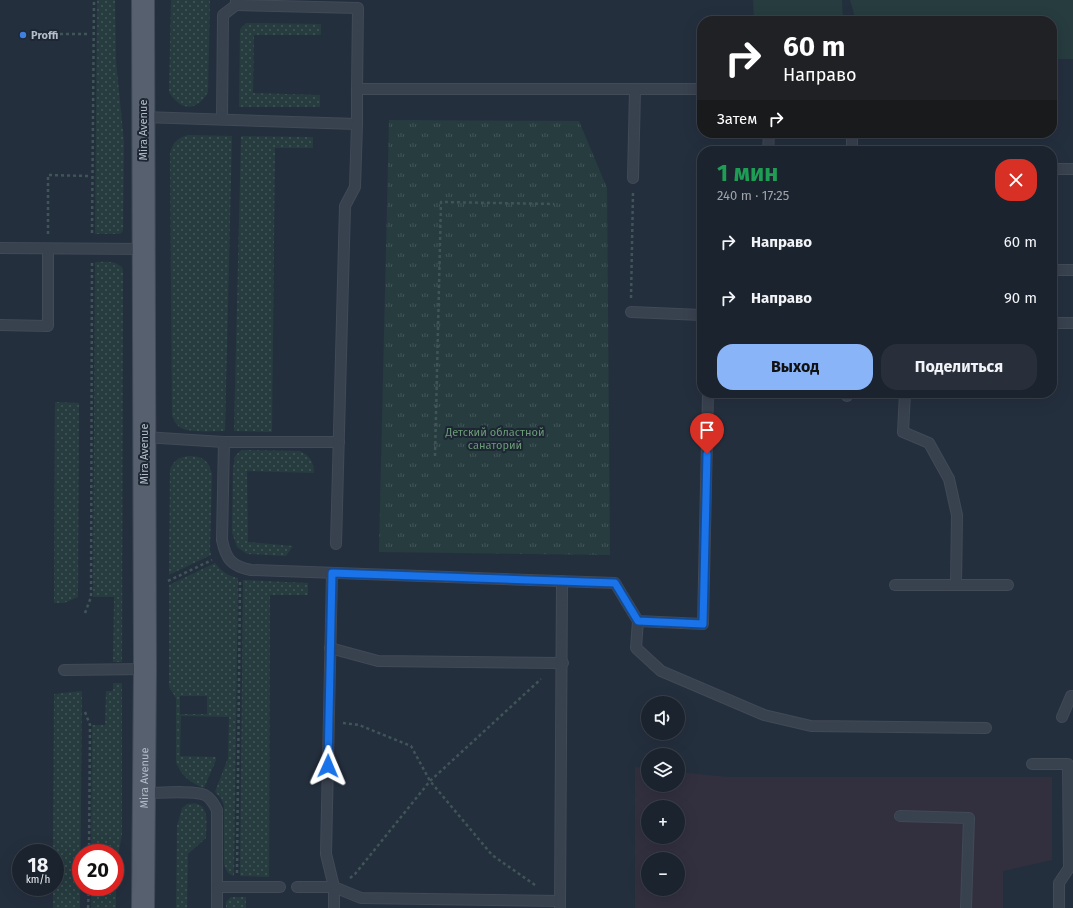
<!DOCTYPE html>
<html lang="ru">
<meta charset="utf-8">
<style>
:root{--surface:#1b232e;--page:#282f3a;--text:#f1f3f6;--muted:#a0a4aa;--line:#39404a;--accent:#8ab4f8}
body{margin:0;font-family:"Fira Sans",sans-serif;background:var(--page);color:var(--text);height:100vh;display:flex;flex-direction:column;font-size:15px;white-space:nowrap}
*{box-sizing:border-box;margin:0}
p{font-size:13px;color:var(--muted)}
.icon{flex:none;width:22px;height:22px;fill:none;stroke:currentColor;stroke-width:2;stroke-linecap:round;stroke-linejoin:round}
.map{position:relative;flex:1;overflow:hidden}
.details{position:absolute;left:697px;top:146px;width:360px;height:252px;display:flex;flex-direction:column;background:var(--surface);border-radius:16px;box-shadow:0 4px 16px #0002,0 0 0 1px var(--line)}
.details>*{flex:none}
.top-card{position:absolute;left:697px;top:16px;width:360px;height:122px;border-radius:16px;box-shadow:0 4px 16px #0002,0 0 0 1px var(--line);background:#202124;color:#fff;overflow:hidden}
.tools{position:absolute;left:641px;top:696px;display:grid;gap:8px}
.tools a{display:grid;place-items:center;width:44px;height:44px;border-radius:50%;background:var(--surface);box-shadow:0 4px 16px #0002,0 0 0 1px var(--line);font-size:20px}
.speed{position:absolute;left:12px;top:844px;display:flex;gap:8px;font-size:20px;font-weight:700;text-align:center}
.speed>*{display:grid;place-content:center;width:52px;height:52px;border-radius:50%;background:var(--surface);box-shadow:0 4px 16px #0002,0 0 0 1px var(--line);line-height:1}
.speed small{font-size:10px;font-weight:400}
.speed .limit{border:6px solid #d22;background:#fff;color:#111}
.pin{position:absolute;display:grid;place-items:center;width:34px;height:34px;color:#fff;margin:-41px -17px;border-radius:50% 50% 50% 0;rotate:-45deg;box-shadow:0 0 4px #0007}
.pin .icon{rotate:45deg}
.me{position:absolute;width:44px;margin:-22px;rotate:1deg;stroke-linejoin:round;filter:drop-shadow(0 0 3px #0008)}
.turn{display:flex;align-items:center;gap:14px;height:84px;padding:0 20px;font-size:18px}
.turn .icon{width:52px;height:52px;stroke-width:2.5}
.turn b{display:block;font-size:28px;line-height:34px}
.then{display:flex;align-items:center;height:38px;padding:0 20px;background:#0003;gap:8px;font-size:15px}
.round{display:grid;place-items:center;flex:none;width:42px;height:42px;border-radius:16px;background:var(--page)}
.overview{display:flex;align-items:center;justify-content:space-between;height:68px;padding:0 20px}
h1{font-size:24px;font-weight:700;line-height:30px;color:#1e9e55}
.primary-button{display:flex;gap:8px;margin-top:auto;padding:8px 20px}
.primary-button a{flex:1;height:46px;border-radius:16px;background:var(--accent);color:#111;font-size:16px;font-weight:700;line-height:46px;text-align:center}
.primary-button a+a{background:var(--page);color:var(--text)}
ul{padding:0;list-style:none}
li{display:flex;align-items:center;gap:12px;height:56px;padding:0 20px}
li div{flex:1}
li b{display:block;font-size:15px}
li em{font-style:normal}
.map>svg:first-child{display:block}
.medical{fill:#32303f;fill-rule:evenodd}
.grass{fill:url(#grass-dots);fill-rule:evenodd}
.park{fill:url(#park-tufts)}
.pitch{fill:#263c3f}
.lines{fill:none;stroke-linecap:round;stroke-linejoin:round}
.service-casing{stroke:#414a57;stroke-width:12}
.primary-casing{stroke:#414a57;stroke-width:24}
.path{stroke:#3f5557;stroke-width:2.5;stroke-dasharray:3 3;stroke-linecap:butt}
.service{stroke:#38414e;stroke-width:10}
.primary{stroke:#56606e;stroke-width:22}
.route-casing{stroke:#114b97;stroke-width:10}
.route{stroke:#1a73e8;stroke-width:7}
.shop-dot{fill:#3f7fe0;stroke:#1d2633;stroke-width:1.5}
.labels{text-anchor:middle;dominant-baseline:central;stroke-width:4;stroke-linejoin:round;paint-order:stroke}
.poi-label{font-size:11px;font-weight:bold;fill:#b4bcc9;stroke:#1d2633;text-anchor:start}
.street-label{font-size:11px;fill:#b4bcc9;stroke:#1d2633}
.park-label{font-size:11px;fill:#6b9a76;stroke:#1d2633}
</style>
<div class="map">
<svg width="1073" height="908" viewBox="0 0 1073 908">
<defs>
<pattern id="grass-dots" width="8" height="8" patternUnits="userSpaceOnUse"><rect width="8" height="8" fill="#263c3f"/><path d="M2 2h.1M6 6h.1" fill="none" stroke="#435659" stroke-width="1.8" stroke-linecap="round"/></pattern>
<pattern id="park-tufts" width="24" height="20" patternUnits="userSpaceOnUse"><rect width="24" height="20" fill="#263c3f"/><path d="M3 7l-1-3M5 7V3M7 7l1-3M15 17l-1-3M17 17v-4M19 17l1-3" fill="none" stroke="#435659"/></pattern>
</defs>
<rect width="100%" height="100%" fill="#242f3e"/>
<!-- medical -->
<path class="medical" d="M635,767L648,768V785H678V772L728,777H1052V860L1003,871V908H635ZM648,807H678V837H648ZM648,859H678V889H648Z"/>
<!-- grass -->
<g class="grass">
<path d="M97,0H115L116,61L124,142L123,231L120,234H95Z"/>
<path d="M171,0H210L208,92C197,112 180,111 169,92Z"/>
<path d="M246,23L321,24V35H254L253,93L320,95V107H239L240,29Z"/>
<path d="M188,135L232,136L225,431C214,431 191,433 181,428C176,425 174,420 172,416L170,154C172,143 177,138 188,135Z"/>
<path d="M241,136L313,137V148H275L272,432L234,431Z"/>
<path d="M95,262C105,262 117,260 123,269L122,662H113L114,597H93Z"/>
<path d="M55,402L79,403L78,597L64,603H54Z"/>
<path d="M245,450L300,451C310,456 314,462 314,473L247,471L248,542L293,546L286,556L247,554L237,547L232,533L233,468L235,456L240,451Z"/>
<path d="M188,456C202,456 209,460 212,474L210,550L211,555L169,575L170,469C174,460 178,458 188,456Z"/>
<path d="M215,563C221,571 228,576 238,578L234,876C228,874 226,871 224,864V806L221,798L215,792L228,758L229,717L181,716L180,756L216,757V760L204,788C190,783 182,776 176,763V698L169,687V585ZM180,696H207V714H180Z"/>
<path d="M243,580L308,583V595H270L269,877L240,876Z"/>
<path d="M113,683H122V834L116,867V908H91V887H115V853H91L92,725H105L106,691H113Z"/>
<path d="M82,691L80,908H53V887H55V853H53L54,694Z"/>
<path d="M187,804C190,804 194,803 197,804C210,807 206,828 206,838L188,854L187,908H176L177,826L182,808Z"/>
<path d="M231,897H246V908H226V902Z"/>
</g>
<!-- park -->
<path class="park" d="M389,120L579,121L607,188L610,555L379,552Z"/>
<!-- pitch -->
<g class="pitch">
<path d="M753,0H842L843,21H754Z"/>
<path d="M850,0H1073V59H1052V21H856Z"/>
</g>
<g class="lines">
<defs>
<g id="service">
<path d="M236,5L358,8L357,89"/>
<path d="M143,117L357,124V89H702"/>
<path d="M222,119L223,15L236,5V0"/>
<path d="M768,151L769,133"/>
<path d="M852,151V133"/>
<path d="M1052,169H1073"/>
<path d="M633,178L635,90"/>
<path d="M0,248L144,249"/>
<path d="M1052,270H1073"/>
<path d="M631,312L702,315"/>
<path d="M1052,323H1073"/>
<path d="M0,325L48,326V249"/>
<path d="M905,393L903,432L929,443L949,479L957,515L956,585"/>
<path d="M847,396V393"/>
<path d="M144,437L224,442H339"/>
<path d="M224,442L222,540C226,559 231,566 251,570L615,583L638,621L703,624L708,393"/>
<path d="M336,544L345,206L355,187L357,124"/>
<path d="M332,573L326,854L334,887L361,898L560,901"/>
<path d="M895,585H1008"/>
<path d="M638,621L636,648L661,671L764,715L811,726L986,728"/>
<path d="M330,648L378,661L563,663"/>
<path d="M64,670L145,669"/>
<path d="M1062,717L1071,696H1073"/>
<path d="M1032,764H1068L1069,868L1059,883V908"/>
<path d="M145,793C158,793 194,790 205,795C211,798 214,804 217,810V908"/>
<path d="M900,816L969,818L966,908"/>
<path d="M217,887H280"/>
<path d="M297,887H334V908"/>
<path d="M560,907L562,581"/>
</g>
<g id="primary">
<path id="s1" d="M143,908L145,669L143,0"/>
</g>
</defs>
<!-- service casing -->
<use href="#service" class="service-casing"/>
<!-- primary casing -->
<use href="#primary" class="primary-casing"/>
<!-- path -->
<g class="path">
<path d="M30,34H89"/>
<path d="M92,233L94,0"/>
<path d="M48,234V175L88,176"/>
<path d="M631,298L633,193"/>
<path d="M435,456L441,202L554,204"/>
<path d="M168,581L212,560"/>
<path d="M85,613L91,597L92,262"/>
<path d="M85,712L90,725L89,853"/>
<path d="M343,723L359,725L411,746L430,781L492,855L535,885"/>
<path d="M237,873L240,582"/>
<path d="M350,878L355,874L430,781L541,679"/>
<path d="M88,908L89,887"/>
</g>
<!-- service -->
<use href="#service" class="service"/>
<!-- primary -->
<use href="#primary" class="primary"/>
</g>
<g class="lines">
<defs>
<path id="route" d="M328,766L332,573L615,583L638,621L703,624L707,454"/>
</defs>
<!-- route casing -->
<use href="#route" class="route-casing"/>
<!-- route -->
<use href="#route" class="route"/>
</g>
<!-- markers -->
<circle class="shop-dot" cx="23" cy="35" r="4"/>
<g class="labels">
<!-- poi labels -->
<g class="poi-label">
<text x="31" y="35">Proffi</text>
</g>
<!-- street labels -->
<g class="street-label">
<text transform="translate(143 130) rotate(-90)">Mira Avenue</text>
<text transform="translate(144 454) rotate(-90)">Mira Avenue</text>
<text stroke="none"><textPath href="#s1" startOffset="130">Mira Avenue</textPath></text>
</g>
<!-- park labels -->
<g class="park-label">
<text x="495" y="432">Детский областной<tspan x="495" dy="13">санаторий</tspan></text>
</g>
</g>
</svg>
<div class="tools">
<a><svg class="icon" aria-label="sound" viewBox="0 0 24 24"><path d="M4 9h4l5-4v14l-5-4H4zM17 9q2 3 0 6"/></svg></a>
<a><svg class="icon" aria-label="layers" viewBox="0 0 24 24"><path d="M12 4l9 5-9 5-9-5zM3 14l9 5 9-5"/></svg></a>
<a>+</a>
<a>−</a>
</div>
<div class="speed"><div>18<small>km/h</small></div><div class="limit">20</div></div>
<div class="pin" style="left:707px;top:454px;background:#d93025"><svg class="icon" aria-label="arrive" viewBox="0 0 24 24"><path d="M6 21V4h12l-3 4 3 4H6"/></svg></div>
<svg class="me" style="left:328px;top:766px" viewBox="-20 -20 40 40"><path d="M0-17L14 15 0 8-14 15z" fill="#1a73e8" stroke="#fff" stroke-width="4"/></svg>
<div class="top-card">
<div class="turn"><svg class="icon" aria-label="right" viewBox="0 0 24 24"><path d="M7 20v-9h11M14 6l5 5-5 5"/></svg><div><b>60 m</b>Направо</div></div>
<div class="then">Затем<svg class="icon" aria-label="right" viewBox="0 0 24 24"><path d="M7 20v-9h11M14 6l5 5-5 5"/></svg></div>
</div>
<section class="details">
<div class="overview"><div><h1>1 мин</h1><p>240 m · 17:25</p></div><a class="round" style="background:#d93025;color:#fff"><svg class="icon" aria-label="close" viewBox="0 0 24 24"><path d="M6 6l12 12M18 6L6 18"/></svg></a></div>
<ul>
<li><svg class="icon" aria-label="right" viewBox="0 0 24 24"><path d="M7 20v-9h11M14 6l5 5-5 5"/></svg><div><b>Направо</b></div><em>60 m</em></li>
<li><svg class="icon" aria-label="right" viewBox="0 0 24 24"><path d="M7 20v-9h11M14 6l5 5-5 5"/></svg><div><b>Направо</b></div><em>90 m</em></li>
</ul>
<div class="primary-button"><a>Выход</a><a>Поделиться</a></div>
</section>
</div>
